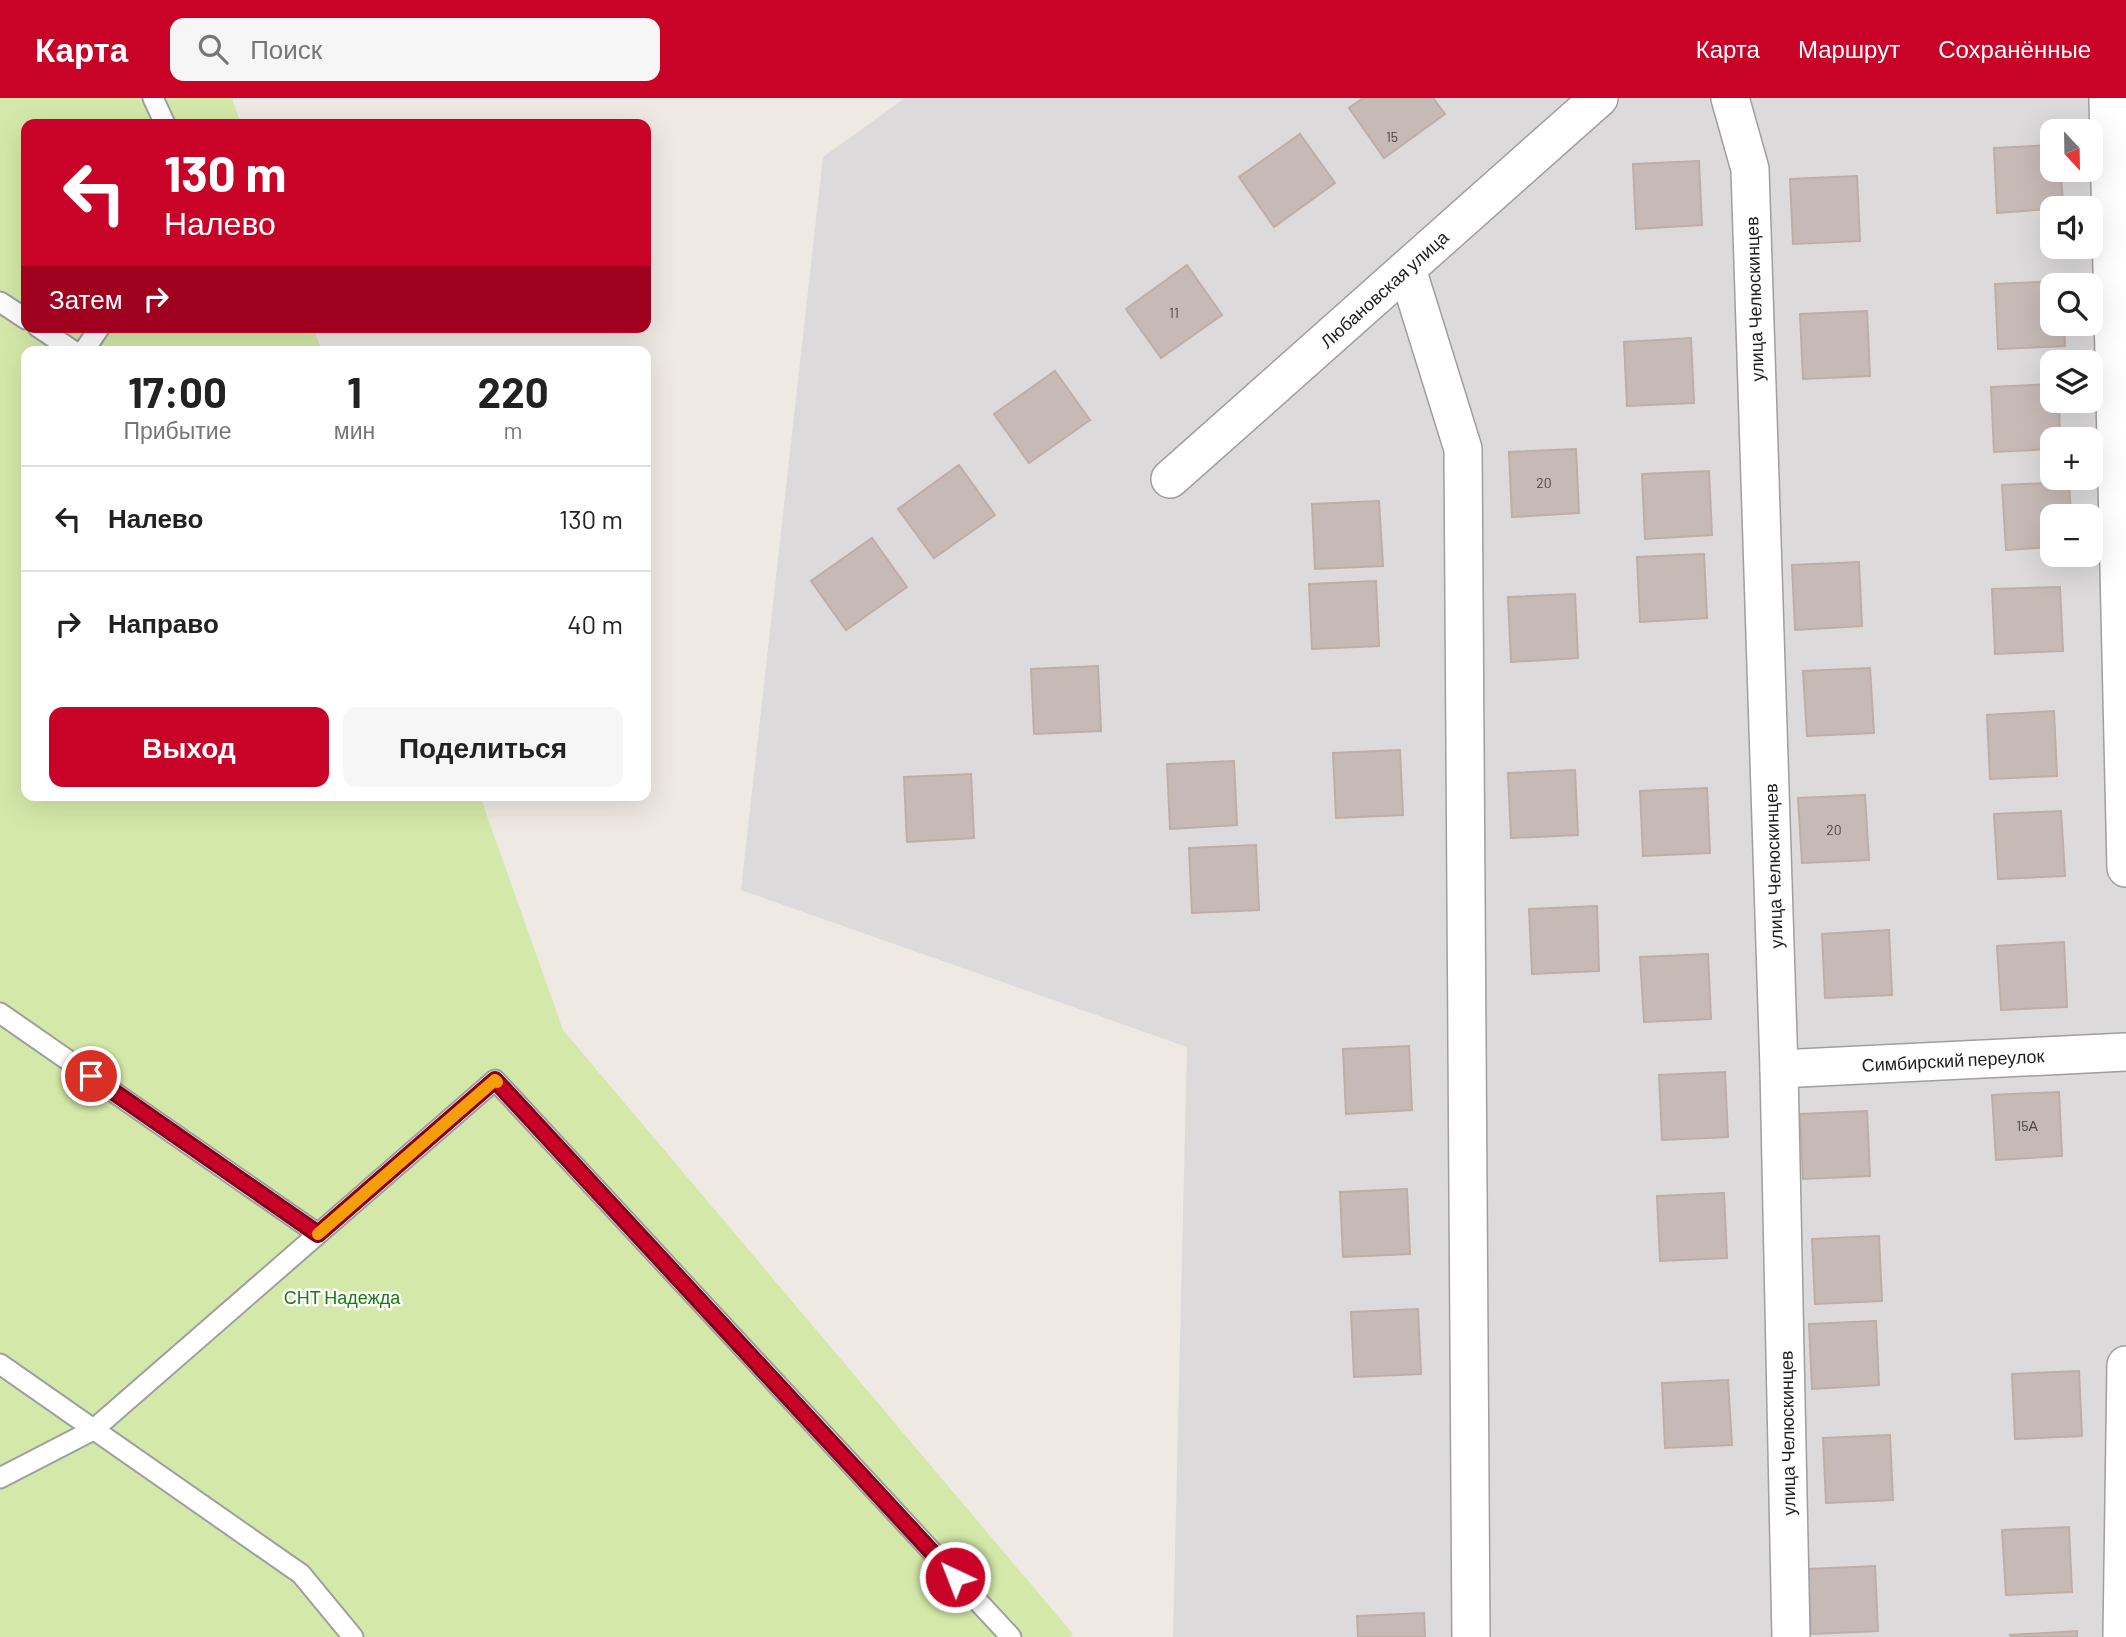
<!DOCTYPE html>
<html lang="ru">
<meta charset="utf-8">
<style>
:root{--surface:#fff;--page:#f6f6f6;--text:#222;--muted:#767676;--line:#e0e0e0;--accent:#c90227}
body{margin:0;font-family:Barlow,sans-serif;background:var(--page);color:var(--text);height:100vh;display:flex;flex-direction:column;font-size:26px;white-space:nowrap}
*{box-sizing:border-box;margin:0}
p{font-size:23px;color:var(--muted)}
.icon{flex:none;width:38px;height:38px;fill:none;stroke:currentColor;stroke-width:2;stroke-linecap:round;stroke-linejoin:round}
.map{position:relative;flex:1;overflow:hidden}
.sheet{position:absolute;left:21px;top:248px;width:630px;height:455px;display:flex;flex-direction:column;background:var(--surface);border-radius:14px;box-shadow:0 7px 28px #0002}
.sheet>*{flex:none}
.top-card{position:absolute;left:21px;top:21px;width:630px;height:214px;border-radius:14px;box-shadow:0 7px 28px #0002;background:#c90227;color:#fff;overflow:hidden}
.needle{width:46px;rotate:158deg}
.buttons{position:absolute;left:2040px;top:21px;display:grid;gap:14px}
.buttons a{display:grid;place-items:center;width:63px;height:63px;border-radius:14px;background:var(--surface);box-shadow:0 7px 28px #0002;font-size:35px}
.pin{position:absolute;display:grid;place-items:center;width:60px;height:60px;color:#fff;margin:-30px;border:4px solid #fff;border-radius:50%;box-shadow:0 2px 7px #0007}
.me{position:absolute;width:77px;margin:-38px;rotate:317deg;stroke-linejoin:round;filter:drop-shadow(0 0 5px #0008)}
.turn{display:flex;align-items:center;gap:24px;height:147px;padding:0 28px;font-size:32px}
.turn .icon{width:91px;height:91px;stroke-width:2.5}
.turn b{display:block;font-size:49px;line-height:60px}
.then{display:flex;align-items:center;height:66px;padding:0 28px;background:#0003;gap:14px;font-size:26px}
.eta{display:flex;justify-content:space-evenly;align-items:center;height:119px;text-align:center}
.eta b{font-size:42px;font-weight:700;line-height:49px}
.cta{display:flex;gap:14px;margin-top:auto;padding:14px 28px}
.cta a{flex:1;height:80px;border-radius:14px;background:var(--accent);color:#fff;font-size:28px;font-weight:700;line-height:80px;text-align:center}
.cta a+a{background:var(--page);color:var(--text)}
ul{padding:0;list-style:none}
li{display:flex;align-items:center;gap:21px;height:105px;padding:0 28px;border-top:2px solid var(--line)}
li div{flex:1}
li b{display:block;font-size:26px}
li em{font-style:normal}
header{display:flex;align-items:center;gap:42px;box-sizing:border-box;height:98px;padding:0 35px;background:var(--accent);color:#fff}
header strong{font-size:33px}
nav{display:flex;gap:38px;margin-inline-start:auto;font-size:24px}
.search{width:490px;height:63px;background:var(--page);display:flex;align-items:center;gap:18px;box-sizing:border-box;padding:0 24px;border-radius:14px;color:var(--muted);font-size:26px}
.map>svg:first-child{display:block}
.residential{fill:#dcdadb;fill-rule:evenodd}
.grass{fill:#d4e9a9}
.building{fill:#c6bab7;stroke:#c0ada6;stroke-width:2}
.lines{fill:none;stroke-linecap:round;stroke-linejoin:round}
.lane-casing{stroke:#9f9f9f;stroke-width:23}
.street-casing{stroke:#9f9f9f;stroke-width:40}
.lane{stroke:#fff;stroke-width:19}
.street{stroke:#fff;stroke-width:37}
.route-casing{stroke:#830119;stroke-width:18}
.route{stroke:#c90227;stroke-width:12}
.slow{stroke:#f59e0b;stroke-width:12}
.labels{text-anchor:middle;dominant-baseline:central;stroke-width:5;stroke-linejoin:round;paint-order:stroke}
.number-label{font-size:14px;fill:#484544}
.street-label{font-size:18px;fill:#1e1e1e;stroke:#fff}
.park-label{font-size:18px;fill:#187b0c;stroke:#fff}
</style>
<header>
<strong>Карта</strong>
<div class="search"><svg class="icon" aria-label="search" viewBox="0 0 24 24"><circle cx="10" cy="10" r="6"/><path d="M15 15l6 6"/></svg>Поиск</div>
<nav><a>Карта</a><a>Маршрут</a><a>Сохранённые</a></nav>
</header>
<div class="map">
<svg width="2126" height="1539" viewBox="0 0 2126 1539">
<rect width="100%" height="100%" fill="#efe9e3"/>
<!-- residential -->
<path class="residential" d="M905,0H2126V1539H1173L1187,949L741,792L823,59ZM2053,33H2091V72H2053ZM2053,110H2091V149H2053ZM2053,187H2091V226H2053ZM2053,264H2091V303H2053ZM2053,341H2091V380H2053ZM2053,418H2091V457H2053Z"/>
<!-- grass -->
<path class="grass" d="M0,0H232L241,26H26V229H313L322,254H26V698H480L563,932L1073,1536L1070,1539H0Z"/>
<!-- building -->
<g class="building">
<path d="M1363,0H1433L1445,16L1384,60L1349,10Z"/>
<path d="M1300,36L1335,85L1274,129L1239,79Z"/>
<path d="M2053,47V72H2061L2063,110L1997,115L1994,50Z"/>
<path d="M1699,63L1702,127L1636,131L1633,66Z"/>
<path d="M1857,78L1860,143L1793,146L1790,81Z"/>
<path d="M1187,167L1222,217L1161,260L1126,211Z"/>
<path d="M2063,183V187H2053V226H2064L2065,248L1998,251L1995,186Z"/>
<path d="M1867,213L1870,278L1803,281L1800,216Z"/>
<path d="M1691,240L1694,305L1627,308L1624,244Z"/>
<path d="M1055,273L1090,322L1029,365L994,316Z"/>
<path d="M2053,286V303H2059L2060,341H2053V351L1994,354L1991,289Z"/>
<path d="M1576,351L1579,415L1512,419L1509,354Z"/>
<path d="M959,367L995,417L934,460L898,411Z"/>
<path d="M1709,373L1712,437L1645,441L1642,376Z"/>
<path d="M2069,384L2071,418H2053V449L2006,452L2002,387Z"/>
<path d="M1379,403L1383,468L1315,471L1312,406Z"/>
<path d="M872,440L907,489L846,532L811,483Z"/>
<path d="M1704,456L1707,520L1640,524L1637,459Z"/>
<path d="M1859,464L1862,528L1795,532L1792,467Z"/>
<path d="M1376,483L1379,548L1312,551L1309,486Z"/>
<path d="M2060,489L2063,553L1995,556L1992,491Z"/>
<path d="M1575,496L1578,560L1511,564L1508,499Z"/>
<path d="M1098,568L1101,633L1034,636L1031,571Z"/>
<path d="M1870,570L1874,635L1807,638L1803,573Z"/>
<path d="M2054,613L2057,678L1990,681L1987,617Z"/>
<path d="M1400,652L1403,717L1336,720L1333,655Z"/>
<path d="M1234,663L1237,727L1170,731L1167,666Z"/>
<path d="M1575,672L1578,737L1511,740L1508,675Z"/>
<path d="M971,676L974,740L907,744L904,679Z"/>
<path d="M1707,690L1710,755L1643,758L1640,693Z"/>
<path d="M1865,697L1869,762L1802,765L1798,700Z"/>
<path d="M2061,713L2065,778L1998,781L1994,716Z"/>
<path d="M1256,747L1259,812L1192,815L1189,750Z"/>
<path d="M1597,808L1599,873L1532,876L1529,811Z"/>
<path d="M1889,832L1892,897L1825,900L1822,836Z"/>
<path d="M2064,844L2067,909L2001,912L1997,848Z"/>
<path d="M1708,856L1711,921L1644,924L1640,859Z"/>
<path d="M1409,948L1412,1012L1346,1016L1343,951Z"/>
<path d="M1725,974L1728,1039L1662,1042L1659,977Z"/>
<path d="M2059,994L2062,1058L1996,1062L1992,997Z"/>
<path d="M1867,1013L1870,1078L1803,1081L1800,1016Z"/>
<path d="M1407,1091L1410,1156L1343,1159L1340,1094Z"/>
<path d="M1724,1095L1727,1160L1660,1163L1657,1098Z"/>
<path d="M1879,1138L1882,1203L1815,1206L1812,1141Z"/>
<path d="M1418,1211L1421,1276L1354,1279L1351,1214Z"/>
<path d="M1876,1223L1879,1287L1812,1291L1809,1226Z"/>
<path d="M2079,1273L2082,1338L2015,1341L2012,1276Z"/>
<path d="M1728,1282L1732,1347L1665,1350L1662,1285Z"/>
<path d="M1890,1337L1893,1402L1826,1405L1823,1340Z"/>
<path d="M2069,1429L2072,1494L2006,1497L2002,1432Z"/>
<path d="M1875,1468L1878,1533L1811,1536L1808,1471Z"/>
<path d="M1424,1515L1425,1539H1358L1357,1518Z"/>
<path d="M2077,1533V1539H2011L2010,1537Z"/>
</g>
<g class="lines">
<defs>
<g id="lane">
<path d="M153,0L165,26"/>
<path d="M0,204L26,221"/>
<path d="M38,229L75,254"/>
<path d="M83,254L100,229"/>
<path d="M0,915L318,1136"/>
<path d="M0,1266L301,1476L353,1539"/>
<path d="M0,1380L93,1332L495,982L1011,1539"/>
</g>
<g id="street">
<path d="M1730,0L1750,71L1779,971L1791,1539"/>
<path d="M2108,0L2126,770"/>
<path d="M1407,171L1463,351L1471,1539"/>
<path d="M1170,381L1599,0"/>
<path d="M1779,971L2126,954"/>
<path d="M2122,1539L2126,1267"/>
</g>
</defs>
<!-- lane casing -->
<use href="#lane" class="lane-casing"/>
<!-- street casing -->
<use href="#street" class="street-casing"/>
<!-- lane -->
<use href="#lane" class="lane"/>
<!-- street -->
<use href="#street" class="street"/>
</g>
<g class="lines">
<defs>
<path id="route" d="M91,978L318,1136L495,982L955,1479"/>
</defs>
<!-- route casing -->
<use href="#route" class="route-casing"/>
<!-- route -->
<use href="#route" class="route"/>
<!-- slow -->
<path class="slow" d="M318,1136L495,982L497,984"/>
</g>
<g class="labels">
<!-- number labels -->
<g class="number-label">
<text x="1392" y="38">15</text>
<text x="1174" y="214">11</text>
<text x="1544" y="384">20</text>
<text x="1834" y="731">20</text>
<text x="2027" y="1027">15А</text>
</g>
<!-- street labels -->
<g class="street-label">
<text transform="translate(1384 191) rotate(-42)">Любановская улица</text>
<text transform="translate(1754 201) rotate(-92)">улица Челюскинцев</text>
<text transform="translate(1773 768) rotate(-92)">улица Челюскинцев</text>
<text transform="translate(1953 962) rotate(-3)">Симбирский переулок</text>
<text transform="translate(1787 1335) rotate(-91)">улица Челюскинцев</text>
</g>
<!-- park labels -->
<g class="park-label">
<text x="342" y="1199">СНТ Надежда</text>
</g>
</g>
</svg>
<div class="buttons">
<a><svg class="needle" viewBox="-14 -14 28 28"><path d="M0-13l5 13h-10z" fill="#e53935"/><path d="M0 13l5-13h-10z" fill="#767676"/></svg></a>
<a><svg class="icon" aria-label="sound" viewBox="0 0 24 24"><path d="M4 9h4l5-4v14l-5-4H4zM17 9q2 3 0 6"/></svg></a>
<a><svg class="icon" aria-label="search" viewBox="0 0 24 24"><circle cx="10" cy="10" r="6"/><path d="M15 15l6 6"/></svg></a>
<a><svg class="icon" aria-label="layers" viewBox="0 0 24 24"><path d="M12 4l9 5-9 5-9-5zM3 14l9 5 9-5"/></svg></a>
<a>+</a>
<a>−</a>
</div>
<div class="pin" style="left:91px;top:978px;background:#d93025"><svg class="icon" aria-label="arrive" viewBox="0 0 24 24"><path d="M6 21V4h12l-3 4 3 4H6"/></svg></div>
<svg class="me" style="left:955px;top:1479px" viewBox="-20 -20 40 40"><circle r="17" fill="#c90227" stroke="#fff" stroke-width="3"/><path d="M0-11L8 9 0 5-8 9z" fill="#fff"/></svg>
<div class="top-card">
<div class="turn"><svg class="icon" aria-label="left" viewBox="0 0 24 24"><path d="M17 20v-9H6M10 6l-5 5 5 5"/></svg><div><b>130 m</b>Налево</div></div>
<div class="then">Затем<svg class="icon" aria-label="right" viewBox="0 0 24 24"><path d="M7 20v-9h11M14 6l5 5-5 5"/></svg></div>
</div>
<section class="sheet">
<div class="eta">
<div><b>17:00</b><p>Прибытие</p></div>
<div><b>1</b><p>мин</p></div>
<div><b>220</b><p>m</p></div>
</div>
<ul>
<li><svg class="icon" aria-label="left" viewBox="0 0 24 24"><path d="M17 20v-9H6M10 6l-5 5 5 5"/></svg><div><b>Налево</b></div><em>130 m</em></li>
<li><svg class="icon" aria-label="right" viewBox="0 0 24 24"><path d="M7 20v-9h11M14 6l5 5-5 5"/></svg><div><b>Направо</b></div><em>40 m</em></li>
</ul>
<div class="cta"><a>Выход</a><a>Поделиться</a></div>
</section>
</div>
